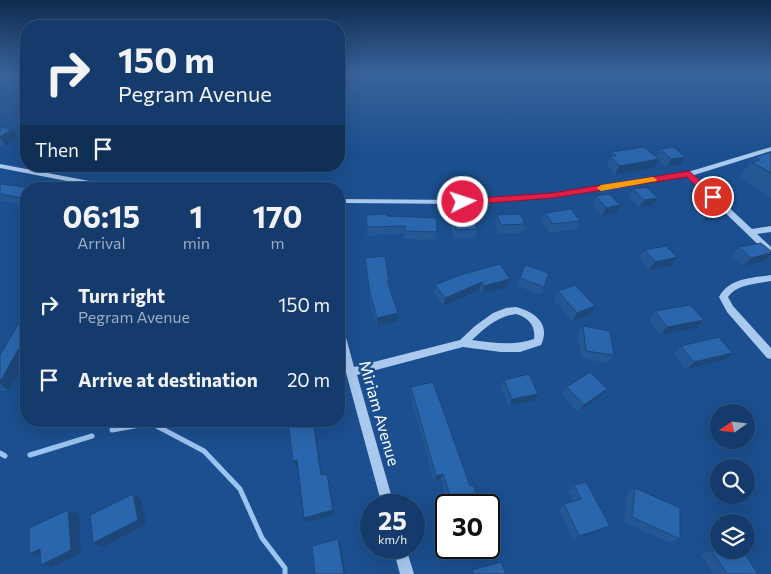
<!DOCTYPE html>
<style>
:root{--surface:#143b6b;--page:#214673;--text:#f1f3f6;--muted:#9dadc1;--line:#33557e}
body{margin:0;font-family:Commissioner,sans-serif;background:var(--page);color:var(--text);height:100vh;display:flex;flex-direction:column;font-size:19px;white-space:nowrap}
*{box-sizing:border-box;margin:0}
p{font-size:16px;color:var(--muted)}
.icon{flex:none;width:28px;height:28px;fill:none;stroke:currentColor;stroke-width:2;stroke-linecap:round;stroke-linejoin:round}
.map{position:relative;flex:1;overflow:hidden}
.panel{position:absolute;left:20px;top:182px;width:325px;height:245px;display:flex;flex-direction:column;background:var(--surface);border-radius:20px;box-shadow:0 5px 20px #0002,0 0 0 1px var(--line)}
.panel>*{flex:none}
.hud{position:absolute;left:20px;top:20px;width:325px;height:152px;border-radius:20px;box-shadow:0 5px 20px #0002,0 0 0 1px var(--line);background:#143b6b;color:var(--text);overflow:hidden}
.needle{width:32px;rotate:256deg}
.tools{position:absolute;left:710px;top:404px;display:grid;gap:10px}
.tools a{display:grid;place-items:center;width:45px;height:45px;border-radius:50%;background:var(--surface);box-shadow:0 5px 20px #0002,0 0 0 1px var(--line);font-size:25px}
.speed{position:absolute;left:360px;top:494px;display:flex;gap:10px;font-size:25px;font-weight:700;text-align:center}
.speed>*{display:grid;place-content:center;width:65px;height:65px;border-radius:50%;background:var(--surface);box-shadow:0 5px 20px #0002,0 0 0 1px var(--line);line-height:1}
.speed small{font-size:12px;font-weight:400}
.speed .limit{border:2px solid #111;border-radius:8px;background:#fff;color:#111}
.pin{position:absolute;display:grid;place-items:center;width:42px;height:42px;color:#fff;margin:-21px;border:2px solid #fff;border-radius:50%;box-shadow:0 1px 5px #0007}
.me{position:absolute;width:55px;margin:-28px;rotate:86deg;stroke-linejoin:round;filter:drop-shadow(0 0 4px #0008)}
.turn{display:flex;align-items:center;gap:18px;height:105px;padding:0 15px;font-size:22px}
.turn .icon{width:65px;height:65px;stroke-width:2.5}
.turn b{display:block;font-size:35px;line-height:42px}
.then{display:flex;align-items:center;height:48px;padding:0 15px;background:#0003;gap:10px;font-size:19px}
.eta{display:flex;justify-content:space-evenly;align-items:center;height:85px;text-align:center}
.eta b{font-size:30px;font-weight:700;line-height:35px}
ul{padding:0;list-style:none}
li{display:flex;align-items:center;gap:15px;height:75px;padding:0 15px}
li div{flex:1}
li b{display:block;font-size:19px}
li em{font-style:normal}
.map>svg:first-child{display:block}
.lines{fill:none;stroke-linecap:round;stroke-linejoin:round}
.stream{stroke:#9cc4f0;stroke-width:5}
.minor{fill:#a9c9ee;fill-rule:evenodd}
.wall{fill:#245895}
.shaded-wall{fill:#1d4779}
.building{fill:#2a66ad;stroke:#1d4779}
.route{fill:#e11d48;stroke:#92132f}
.slow{fill:#f59e0b}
.labels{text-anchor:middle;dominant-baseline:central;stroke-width:5;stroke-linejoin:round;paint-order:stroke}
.near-street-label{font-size:16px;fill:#fff;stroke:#1b4f8f}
</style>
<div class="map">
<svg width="771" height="574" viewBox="0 0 771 574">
<rect width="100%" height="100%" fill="#1b4f8f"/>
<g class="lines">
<!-- stream -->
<g class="stream">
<path d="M112,430L151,423L204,451L240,489L262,538L285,568V574"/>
<path d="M0,453L5,456"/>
<path d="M30,455L92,436"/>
</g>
<!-- minor -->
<g class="minor">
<path d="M771,147V151L694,175L752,229L771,226V232L757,234L771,247V255L768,254L687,176L552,198L463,204L345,203L343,215L339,217V199L463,200L552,194L688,172Z"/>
<path d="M0,164L121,187L124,189H108L0,168Z"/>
<path d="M771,275V281C756,284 737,284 728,297L733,306L771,348V359L767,358L727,312L719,297C729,278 752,278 771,275Z"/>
<path d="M516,307C535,312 551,324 541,345L520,352H501L463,347L357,375L394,505H382L339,347V326L342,327L344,330L354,367L460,340L475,326L493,313L506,308ZM516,314C528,317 536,326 534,339C512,346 495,343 472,340C485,328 498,316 516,314Z"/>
<path d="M393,548H406L414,574H400Z"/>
</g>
</g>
<!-- wall -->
<g class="wall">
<path d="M0,127L12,129L18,137L6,146L0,145Z"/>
<path d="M26,133V148L24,147L18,139Z"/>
<path d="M660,149L680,165L667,167L658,160L654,168L615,175L607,165L612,152L656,157Z"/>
<path d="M771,152V198L740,178L743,173H742L755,157Z"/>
<path d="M0,184L26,189V206L0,201Z"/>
<path d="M633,189L658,198L652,206L639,208L629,197Z"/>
<path d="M596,196L615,214L602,216L592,205Z"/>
<path d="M698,202L723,217L702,221L692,211Z"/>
<path d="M545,213L580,221L576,229L550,233L542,221Z"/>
<path d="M366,215L387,216L437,232L436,240L404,239V234L367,236Z"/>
<path d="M497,215L525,224L522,233L498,234L495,223Z"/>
<path d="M452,219L477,229L475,238L454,239L451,228Z"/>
<path d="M739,247L771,251V255L765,261L743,266L732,256Z"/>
<path d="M645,250L671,266L649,270L639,258Z"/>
<path d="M365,258L389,281V287L398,313V321L377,326L370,302Z"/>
<path d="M520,278L544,287L541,295L517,286Z"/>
<path d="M510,279L507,287L482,294L479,290L443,306L434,293L435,285Z"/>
<path d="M558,291L595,306L590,314L572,321L554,300Z"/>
<path d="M26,311V360L9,391H0V355Z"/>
<path d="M655,311L696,328L660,335L649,319Z"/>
<path d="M583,326L614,355L608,363L581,358L578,334Z"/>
<path d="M681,346L723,360L686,370L674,354Z"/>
<path d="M504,380L534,401L509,406L500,387Z"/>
<path d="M411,387L470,486L480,505H449L441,479L434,481L410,394Z"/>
<path d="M567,387L601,396L578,412L562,394Z"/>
<path d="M574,485L610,526L602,530L573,539L559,509L564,504L574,502L568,491Z"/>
<path d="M635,488L680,539L670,543L624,522L627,493Z"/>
<path d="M719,548V550L758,574H713L701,554Z"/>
</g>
<!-- shaded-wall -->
<g class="shaded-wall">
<path d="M12,129L18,137L6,146L0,137Z"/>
<path d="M685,157L680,165L667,167L671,159Z"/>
<path d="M659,159L654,168L615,175L619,166Z"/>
<path d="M658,198L652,206L639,208L644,200Z"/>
<path d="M620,205L615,214L602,216L606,208Z"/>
<path d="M730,208L723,217L702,221L709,212Z"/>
<path d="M771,253V255L765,261L743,266L751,258Z"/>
<path d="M677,257L671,266L649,270L655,262Z"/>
<path d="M510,279L507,287L482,294L484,286Z"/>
<path d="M482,282L479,290L443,306L445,298Z"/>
<path d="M595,306L590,314L572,321L577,313Z"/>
<path d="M398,313V321L377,326V318Z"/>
<path d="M704,320L696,328L660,335L667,327Z"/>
<path d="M23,341L26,343V360L9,391L0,384V382Z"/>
<path d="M732,353L723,360L686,370L694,362Z"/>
<path d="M607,389L601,396L578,412L584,405Z"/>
<path d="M538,394L534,401L509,406L512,399Z"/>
<path d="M313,421H314L323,481L321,475Z"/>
<path d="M297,460L300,466L296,467L293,461Z"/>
<path d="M327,474L329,479L334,515L307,522L304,518Z"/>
<path d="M443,474L441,479L434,481L436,476Z"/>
<path d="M133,494L141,499L146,524L103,547L93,543Z"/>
<path d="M68,510L79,514L81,553L53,567L41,565Z"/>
<path d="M610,526L602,530L573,539L579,536Z"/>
<path d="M338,539L340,542L345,574H344Z"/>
<path d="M40,549L41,557L29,554Z"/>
</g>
<!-- building -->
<g class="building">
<path d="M0,127L12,129L0,137Z"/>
<path d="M20,132L26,133V141L18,139Z"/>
<path d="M644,147L659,159L619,166L610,156H616L612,152Z"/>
<path d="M674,147L685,157L671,159L660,149Z"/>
<path d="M771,152V173L752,162L760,160L755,157Z"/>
<path d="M0,184L41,189H26V199L0,194Z"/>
<path d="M646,187L658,198L644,200L633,189Z"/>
<path d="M609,194L620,205L606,208L596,196Z"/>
<path d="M719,199L730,208L709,212L698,202Z"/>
<path d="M571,209L580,221L553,224L545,213Z"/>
<path d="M387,214V216L436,218L437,232L405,231V226L367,227L366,215Z"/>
<path d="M520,214L525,224L501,225L497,215Z"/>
<path d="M473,218L477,229L456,230L452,219Z"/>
<path d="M761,243L771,251V253L751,258L739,247Z"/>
<path d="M666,246L677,257L655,262L645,250Z"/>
<path d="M385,256L389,281H387L398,313L377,318L370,294L365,258Z"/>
<path d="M500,264L510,279L484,286L482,282L445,298L435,285L460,275Z"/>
<path d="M525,265L549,273L544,287L520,278Z"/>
<path d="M575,285L595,306L577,313L558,291Z"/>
<path d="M690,305L704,320L667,327L655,311Z"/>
<path d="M26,311V341H23L0,382V355Z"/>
<path d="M583,326L610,331L614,355L586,351Z"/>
<path d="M719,337L732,353L694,362L681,346Z"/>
<path d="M590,372L607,389L584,405L567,387Z"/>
<path d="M529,374L538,394L512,399L504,380Z"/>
<path d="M433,382L470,486L473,485L480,505H453L443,474L436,476L411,387Z"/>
<path d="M288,421H313L321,475L327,474L333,510L304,518L297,460L293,461Z"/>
<path d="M586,482L610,526L579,536L564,504L581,499L574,485Z"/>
<path d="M635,488L680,508V539L632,517Z"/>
<path d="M133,494L138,520L93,543L90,515Z"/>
<path d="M68,510L71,550L41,565L40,549L29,554V528Z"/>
<path d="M338,539L344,574H315L312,546Z"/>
<path d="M719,549V550H742L758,574H727L712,551Z"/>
<path d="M501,562L506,574H473L472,570Z"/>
</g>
<!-- sky -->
<linearGradient id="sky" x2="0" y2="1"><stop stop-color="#0f2b4f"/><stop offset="0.47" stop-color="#39639b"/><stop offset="1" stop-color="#39639b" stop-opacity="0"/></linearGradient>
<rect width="771" height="154" fill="url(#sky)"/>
<!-- route -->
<path class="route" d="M689,171L717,195V199H710L687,177L552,198L463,205L459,202L463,199L552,193Z"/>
<!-- slow -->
<path class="slow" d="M653,177L657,180L656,181L601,191L597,188L601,185Z"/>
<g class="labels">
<!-- near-street labels -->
<g class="near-street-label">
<text transform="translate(380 413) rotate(74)">Miriam Avenue</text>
</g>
</g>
</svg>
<div class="tools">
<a><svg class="needle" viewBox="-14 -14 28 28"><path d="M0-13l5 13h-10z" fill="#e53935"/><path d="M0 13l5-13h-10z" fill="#9dadc1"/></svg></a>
<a><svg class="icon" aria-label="search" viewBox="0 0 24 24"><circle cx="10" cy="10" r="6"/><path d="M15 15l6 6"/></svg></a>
<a><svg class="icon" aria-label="layers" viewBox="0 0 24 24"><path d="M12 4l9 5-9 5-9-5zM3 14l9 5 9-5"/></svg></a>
</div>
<div class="speed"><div>25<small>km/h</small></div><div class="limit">30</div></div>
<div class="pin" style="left:713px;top:197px;background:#d93025"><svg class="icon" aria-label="arrive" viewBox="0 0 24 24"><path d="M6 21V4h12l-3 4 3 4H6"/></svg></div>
<svg class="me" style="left:463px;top:202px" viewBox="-20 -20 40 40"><circle r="17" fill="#e11d48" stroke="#fff" stroke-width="3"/><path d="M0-11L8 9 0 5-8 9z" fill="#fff"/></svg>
<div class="hud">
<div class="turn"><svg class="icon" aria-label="right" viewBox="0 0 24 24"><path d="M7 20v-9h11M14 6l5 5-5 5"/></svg><div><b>150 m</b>Pegram Avenue</div></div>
<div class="then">Then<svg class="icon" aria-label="arrive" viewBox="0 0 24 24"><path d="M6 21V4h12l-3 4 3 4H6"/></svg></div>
</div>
<section class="panel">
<div class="eta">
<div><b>06:15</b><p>Arrival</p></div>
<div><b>1</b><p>min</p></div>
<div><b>170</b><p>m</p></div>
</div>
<ul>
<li><svg class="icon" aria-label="right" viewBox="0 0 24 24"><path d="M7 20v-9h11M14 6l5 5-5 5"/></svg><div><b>Turn right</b><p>Pegram Avenue</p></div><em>150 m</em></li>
<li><svg class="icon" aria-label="arrive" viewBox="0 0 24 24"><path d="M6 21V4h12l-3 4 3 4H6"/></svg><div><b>Arrive at destination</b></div><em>20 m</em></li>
</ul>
</section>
</div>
